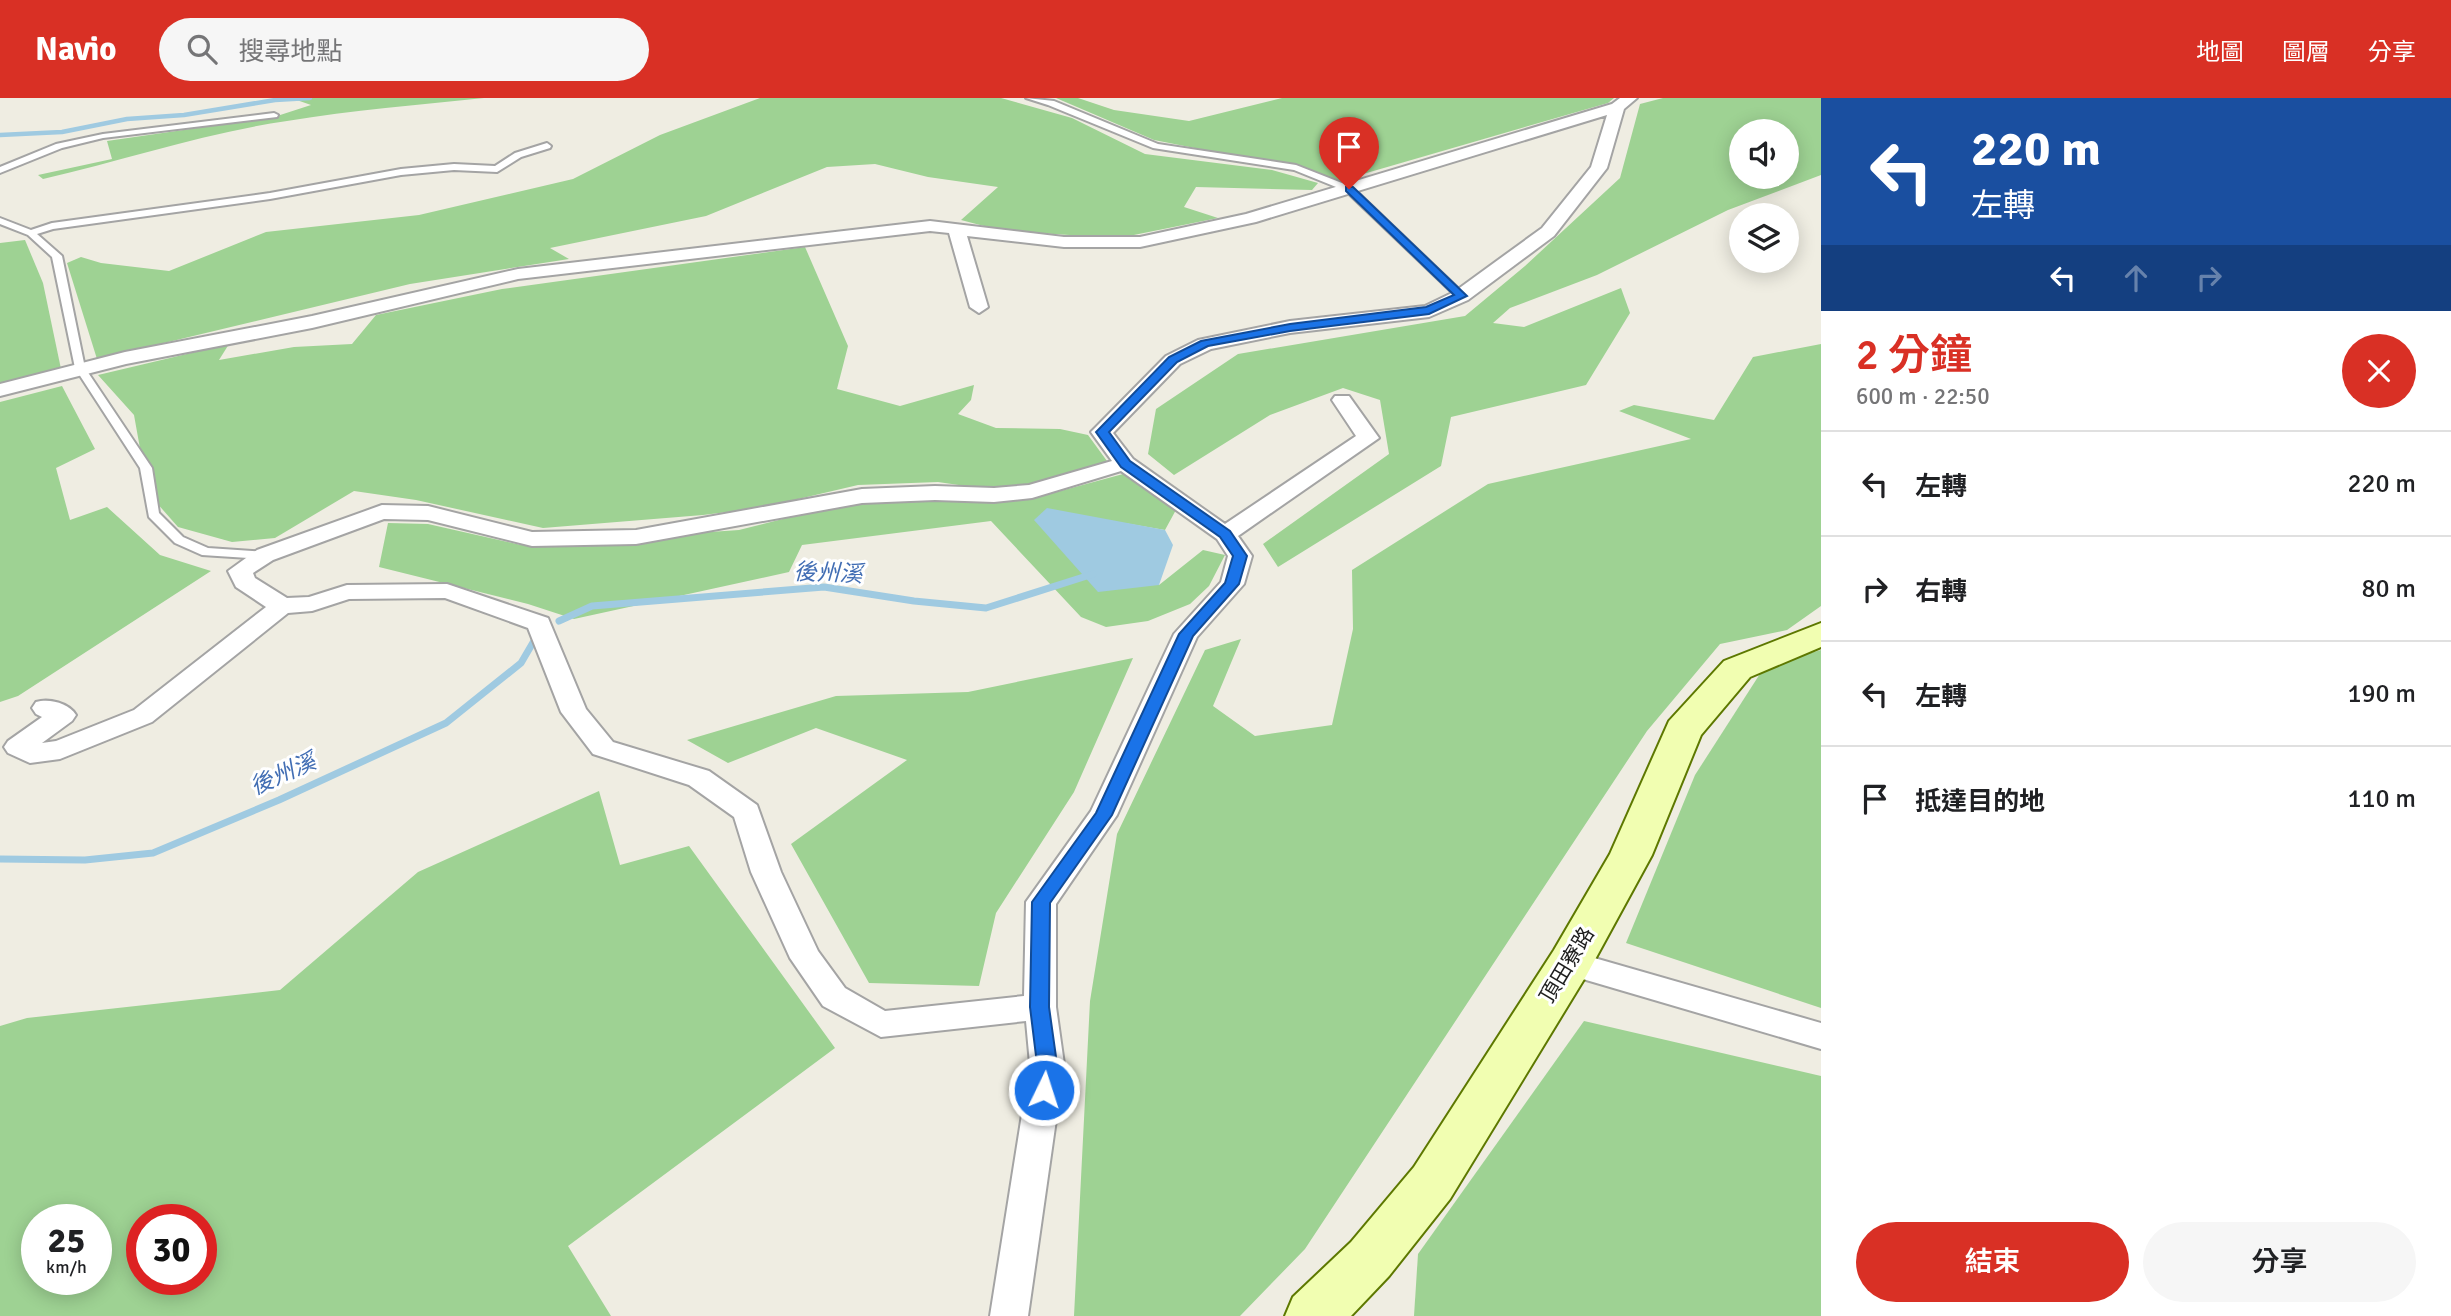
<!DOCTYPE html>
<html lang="zh-TW">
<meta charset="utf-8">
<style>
:root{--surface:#fff;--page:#f6f6f6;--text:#202124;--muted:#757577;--line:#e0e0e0;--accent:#d93025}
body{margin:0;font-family:Signika,"Noto Sans TC",sans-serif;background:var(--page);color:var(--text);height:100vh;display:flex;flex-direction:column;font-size:26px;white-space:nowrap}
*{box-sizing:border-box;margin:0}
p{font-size:23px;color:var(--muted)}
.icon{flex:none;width:38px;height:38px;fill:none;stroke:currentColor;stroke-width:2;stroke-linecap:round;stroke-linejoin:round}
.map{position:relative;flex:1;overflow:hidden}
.panel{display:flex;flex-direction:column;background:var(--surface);width:630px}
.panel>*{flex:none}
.banner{background:#1a4fa0;color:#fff;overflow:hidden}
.buttons{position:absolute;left:1729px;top:21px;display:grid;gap:14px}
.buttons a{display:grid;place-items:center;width:70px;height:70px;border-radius:50%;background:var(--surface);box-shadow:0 4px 18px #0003;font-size:35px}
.speed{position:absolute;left:21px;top:1106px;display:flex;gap:14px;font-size:35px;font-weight:700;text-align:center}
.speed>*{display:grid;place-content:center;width:91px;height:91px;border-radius:50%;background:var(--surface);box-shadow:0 4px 18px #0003;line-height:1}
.speed small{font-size:18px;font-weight:400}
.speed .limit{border:10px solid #d22;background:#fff;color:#111}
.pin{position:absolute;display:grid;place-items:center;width:60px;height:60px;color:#fff;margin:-72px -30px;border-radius:50% 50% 50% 0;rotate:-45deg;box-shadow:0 0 7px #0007}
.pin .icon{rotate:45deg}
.me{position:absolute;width:77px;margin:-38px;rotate:4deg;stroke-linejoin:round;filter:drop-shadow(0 0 5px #0008)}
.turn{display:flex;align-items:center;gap:24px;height:147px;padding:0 35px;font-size:32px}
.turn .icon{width:91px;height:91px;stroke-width:2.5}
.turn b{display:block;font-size:49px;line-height:60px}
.lanes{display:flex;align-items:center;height:66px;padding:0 35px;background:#0003;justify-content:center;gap:35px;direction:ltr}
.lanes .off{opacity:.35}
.round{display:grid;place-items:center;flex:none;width:74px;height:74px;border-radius:37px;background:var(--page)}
.summary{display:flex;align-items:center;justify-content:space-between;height:119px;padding:0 35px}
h1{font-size:42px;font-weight:600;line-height:52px;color:var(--accent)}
.action{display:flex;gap:14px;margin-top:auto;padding:14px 35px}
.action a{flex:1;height:80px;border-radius:42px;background:var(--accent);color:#fff;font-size:28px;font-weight:600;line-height:80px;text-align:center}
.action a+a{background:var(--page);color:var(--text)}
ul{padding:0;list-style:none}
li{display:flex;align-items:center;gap:21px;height:105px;padding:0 35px;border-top:2px solid var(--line)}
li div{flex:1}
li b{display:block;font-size:26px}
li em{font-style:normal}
header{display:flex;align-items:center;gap:42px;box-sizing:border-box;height:98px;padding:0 35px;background:var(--accent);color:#fff}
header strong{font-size:33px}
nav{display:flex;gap:38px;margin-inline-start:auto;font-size:24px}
.search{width:490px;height:63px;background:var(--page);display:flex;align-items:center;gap:18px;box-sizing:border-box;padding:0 24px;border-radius:38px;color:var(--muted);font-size:26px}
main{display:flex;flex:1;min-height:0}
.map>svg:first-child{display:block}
.forest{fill:#9ed293;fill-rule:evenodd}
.water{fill:#9fcae1}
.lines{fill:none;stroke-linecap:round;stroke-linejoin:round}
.stream-far1{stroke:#9fcae1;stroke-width:4.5}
.stream{stroke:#9fcae1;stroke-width:7}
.lane-casing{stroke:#a4a4a4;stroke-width:4}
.street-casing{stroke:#a4a4a4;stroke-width:4}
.secondary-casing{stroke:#5d7800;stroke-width:4}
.lane{fill:#fff;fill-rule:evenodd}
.street{fill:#fff;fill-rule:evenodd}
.secondary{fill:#f1feb1;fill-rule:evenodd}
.route{fill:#1a73e8;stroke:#114b97;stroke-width:2}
.labels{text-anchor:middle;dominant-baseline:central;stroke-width:6;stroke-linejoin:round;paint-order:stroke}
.street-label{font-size:21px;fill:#1d1d1d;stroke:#fff}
.water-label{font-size:23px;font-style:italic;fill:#426eb4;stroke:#fff}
</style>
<header>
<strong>Navio</strong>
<div class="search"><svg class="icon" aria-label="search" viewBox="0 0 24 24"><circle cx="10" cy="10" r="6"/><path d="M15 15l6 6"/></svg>搜尋地點</div>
<nav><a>地圖</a><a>圖層</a><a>分享</a></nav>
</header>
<main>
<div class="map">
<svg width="1821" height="1218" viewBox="0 0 1821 1218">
<rect width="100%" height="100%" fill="#efede2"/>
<!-- forest -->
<g class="forest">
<path d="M291,0H484C419,7 352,12 287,23C205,35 125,62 43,81L38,77L112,61L107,43L274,19L311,7Z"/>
<path d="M760,0H1001L1072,20L1145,56L1272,72L1318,85L1312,92L1196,89L1184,109L1218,120L1119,140L1003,133L961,122L998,89L928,79L875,66L827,69L706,118L550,150L569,161L410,186L97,261L67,165L81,159L101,165L169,173L266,134L419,117L573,81L660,37Z"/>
<path d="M1056,0H1078L1114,12L1189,23L1282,0H1614L1608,5L1339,83L1296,70L1154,42Z"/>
<path d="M1663,0H1821V77L1728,112L1597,177L1510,210L1493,225L1524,229L1621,190L1630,215L1586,287L1451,319L1441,368L1278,469L1263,446L1389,356L1380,302L1343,290L1270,317L1174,377L1148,356L1156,311L1238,256L1465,218L1525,168L1620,80L1640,6ZM1741,33H1787V79H1741Z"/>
<path d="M25,142L43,185L61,271L0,286V145Z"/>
<path d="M805,149L848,248L837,291L900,308L974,287L971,302L958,316L996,330L1060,331L1088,337L1107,363L1050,382L1000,393L938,384L858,387L760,410L703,417L543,430L416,402L354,393L275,440L232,444L178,429L148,395L134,317L98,277L229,246L219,262L294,249L352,246L376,217L502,191Z"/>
<path d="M1821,246V508L1787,532L1720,546L1647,633L1305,1151L1240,1218H1074L1090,903L1117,736L1205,552L1241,541L1213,608L1255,638L1332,627L1353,531L1352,472L1488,386L1691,341L1619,313L1634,307L1714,322L1753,259Z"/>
<path d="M62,288L95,351L56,370L70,422L107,409L160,457L211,473L18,598L0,604V304Z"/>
<path d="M1123,376L1177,410L1165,432L1124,425L1159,487L1203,452L1225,457L1209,488L1190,506L1148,523L1106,529L1081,519L991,423L802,447L789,474L574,521L528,506L379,469L388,425L428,426L521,447L739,432L854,403L930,400L994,402L1053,395Z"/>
<path d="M1821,552V910L1626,845L1695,677L1765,568Z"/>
<path d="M1133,560L1074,694L996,815L979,888L869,885L791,746L907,662L816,630L728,665L687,642L836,598L968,594Z"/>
<path d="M599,693L620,767L689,748L835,950L568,1148L611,1218H0V928L27,920L280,892L418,774ZM37,1122H96V1181H37ZM142,1122H201V1181H142Z"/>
<path d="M1584,923L1821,978V1218H1414L1418,1156Z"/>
</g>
<!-- water -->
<path class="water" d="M1047,410L1165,432L1173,447L1159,487L1098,494L1034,422Z"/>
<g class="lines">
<!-- stream-far1 -->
<path class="stream-far1" d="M0,37L62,34L127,21L184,17L275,2L310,0"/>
<!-- stream -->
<g class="stream">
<path d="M559,523L592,508L824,489L914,503L986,510L1093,476"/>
<path d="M0,761L85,762L153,755L279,702L446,625L521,565L538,536"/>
</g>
<defs>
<g id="lane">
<path d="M1026,0L1054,3L1158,46L1296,67L1352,89L1466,198L1458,200L1346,93L1294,72L1153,50L1048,7Z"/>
<path d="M274,15L278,17L277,19L103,40L62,50L0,75V69L56,46L103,36Z"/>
<path d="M547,45L551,48L550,50L521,59L497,74L454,72L401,77L270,101L53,131L37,136L62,158L85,270L152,370L159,415L183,439L208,450L269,454L271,457L265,461L202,457L175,445L149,419L140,370L75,270L52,159L28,137L0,126V120L31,132L52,125L270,95L401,71L454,66L495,68L515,55Z"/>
</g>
<g id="street">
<path d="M1620,0H1637L1624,11L1607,70L1554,138L1468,202L1429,219L1290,235L1211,251L1180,266L1113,335L1133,361L1225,426L1356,338L1332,302L1335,298H1349L1379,340L1238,438L1252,458L1244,486L1197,539L1117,717L1056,806V909L1064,966L1028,1218H990L1030,966L1026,923L881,939L823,908L790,860L751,774L734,719L689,687L593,656L561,614L528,530L445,500L349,501L312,513L288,515L152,624L60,661L30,665L8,655L4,649L8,643L42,619L36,616L32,610L36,604C49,600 69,605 76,617L72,623L42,645L56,643L134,612L266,509L236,489L228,473L257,452L382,407L428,408L532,434L636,432L862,391L935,388L994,390L1029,387L1112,363L1091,334L1095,330L1166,258L1198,242L1290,223L1425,208L1454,194L1542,130L1591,69L1607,17L1256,124L1140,149H1064L967,138L988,209L979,215L970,209L949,135L930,133L518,181L312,230L126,266L0,298V286L125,254L312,218L518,171L930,123L1064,139H1140L1246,116L1612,6ZM1121,373L1217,441L1228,458L1221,484L1174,536L1091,713L1026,804L1024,898L885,913L845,890L818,853L781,774L757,707L709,673L613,644L586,611L548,520L447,486L347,487L309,499L287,500L255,480L253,475L273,462L384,421L428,422L532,448L636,446L862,405L935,402L994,404L1032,400Z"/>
<path d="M1570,853L1821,925V951L1559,874L1554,865L1559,856Z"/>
</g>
<path id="secondary" d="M1821,525V549L1750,579L1701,637L1652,757L1586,878L1450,1101L1389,1178L1351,1218H1285L1293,1199L1351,1144L1414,1069L1554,852L1610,756L1669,623L1724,563Z"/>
</defs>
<!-- lane casing -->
<use href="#lane" class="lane-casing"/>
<!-- street casing -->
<use href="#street" class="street-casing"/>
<!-- secondary casing -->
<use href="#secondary" class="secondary-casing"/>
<!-- lane -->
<use href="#lane" class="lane"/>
<!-- street -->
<use href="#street" class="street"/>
<!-- secondary -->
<use href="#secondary" class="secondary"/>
</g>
<!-- route -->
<path class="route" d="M1346,89H1353L1467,198L1429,216L1290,233L1208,248L1177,264L1109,334L1130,363L1230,433L1247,458L1239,486L1193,538L1112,717L1050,805L1049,909L1057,966L1051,998L1044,1000L1036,998L1033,992L1037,966L1030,909L1032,804L1096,715L1179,536L1225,485L1233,458L1220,439L1121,369L1096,334L1169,259L1201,243L1290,226L1426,209L1454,197L1346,93Z"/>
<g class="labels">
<!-- street labels -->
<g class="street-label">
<text transform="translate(1567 867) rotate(-59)">頂田寮路</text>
</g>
<!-- water labels -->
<g class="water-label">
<text transform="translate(828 475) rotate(2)">後州溪</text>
<text transform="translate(283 676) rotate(-24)">後州溪</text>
</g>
</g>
</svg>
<div class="buttons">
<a><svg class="icon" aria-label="sound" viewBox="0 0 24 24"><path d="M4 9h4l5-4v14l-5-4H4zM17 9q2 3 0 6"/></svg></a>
<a><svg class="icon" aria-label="layers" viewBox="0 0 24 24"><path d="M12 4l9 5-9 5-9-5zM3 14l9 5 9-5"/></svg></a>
</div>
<div class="speed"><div>25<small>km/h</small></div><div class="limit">30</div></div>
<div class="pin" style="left:1349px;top:91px;background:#d93025"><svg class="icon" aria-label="arrive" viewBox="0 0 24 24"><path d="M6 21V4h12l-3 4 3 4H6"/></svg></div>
<svg class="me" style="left:1044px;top:992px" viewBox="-20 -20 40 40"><circle r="17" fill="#1a73e8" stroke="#fff" stroke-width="3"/><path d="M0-11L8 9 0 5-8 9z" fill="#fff"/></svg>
</div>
<section class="panel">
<div class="banner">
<div class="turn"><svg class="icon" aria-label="left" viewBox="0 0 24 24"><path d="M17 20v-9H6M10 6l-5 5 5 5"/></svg><div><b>220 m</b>左轉</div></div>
<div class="lanes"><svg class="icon" aria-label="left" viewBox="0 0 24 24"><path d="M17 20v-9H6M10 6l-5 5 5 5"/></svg><svg class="icon off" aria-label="ahead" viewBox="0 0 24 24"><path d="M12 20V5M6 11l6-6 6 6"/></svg><svg class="icon off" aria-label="right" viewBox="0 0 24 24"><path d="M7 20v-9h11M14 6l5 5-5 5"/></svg></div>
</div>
<div class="summary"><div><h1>2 分鐘</h1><p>600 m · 22:50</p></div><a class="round" style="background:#d93025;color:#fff"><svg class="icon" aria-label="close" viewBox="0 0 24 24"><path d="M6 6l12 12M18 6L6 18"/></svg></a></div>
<ul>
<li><svg class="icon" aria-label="left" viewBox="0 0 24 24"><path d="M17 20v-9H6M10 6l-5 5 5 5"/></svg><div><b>左轉</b></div><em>220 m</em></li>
<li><svg class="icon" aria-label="right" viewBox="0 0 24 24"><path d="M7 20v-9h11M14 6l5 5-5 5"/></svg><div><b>右轉</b></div><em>80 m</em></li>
<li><svg class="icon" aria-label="left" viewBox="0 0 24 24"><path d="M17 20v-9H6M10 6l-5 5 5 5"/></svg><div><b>左轉</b></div><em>190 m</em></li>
<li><svg class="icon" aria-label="arrive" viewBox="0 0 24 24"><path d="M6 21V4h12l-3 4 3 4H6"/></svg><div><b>抵達目的地</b></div><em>110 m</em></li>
</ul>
<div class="action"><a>結束</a><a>分享</a></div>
</section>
</main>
